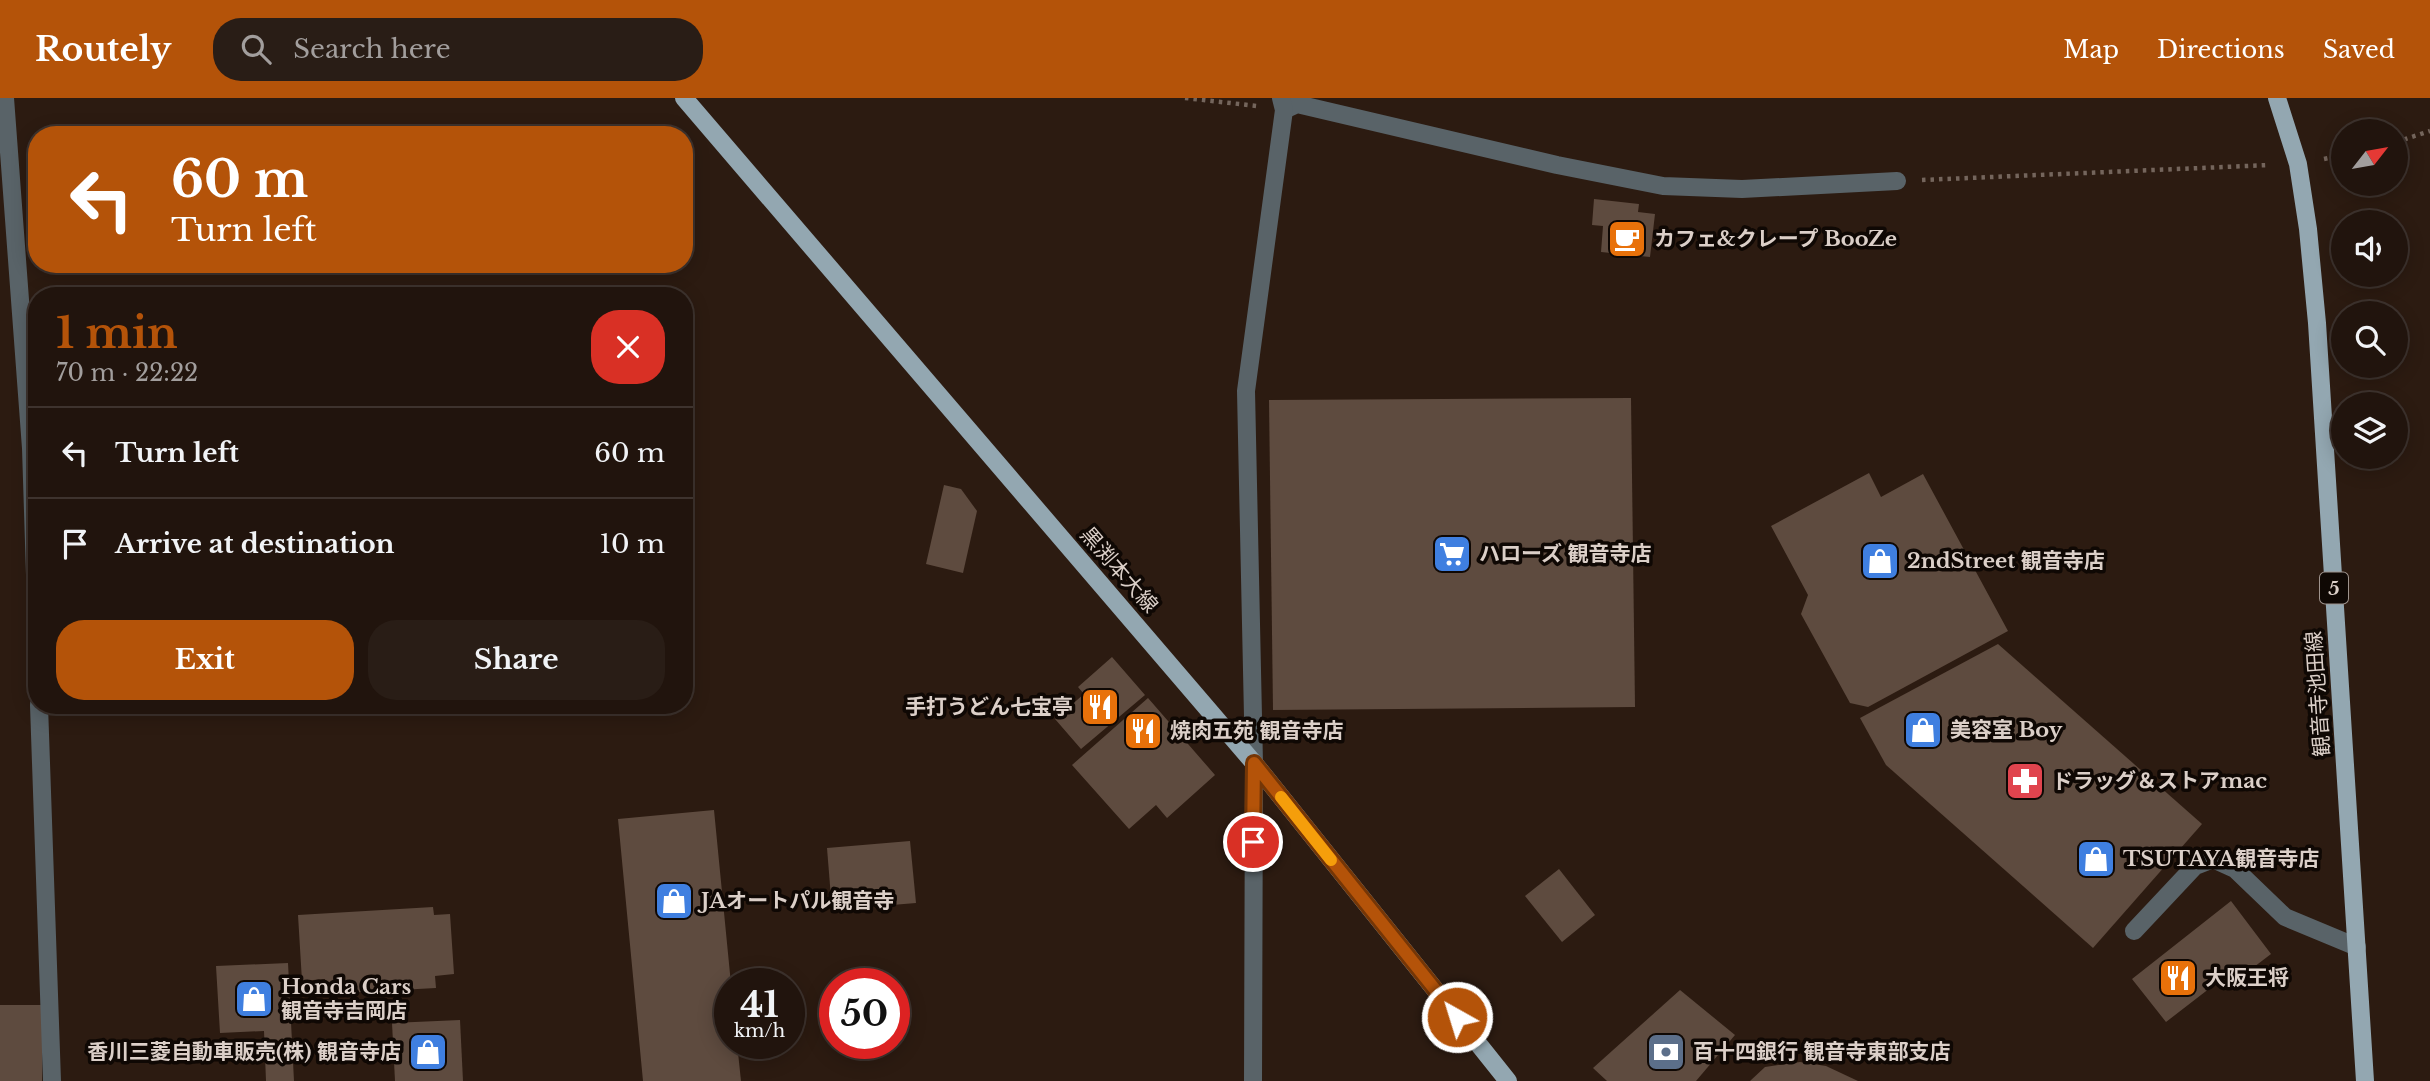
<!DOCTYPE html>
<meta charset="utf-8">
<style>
:root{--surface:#21140d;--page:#291d16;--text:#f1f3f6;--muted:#a29e9d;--line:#3e332e;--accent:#b45309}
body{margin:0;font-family:"Libre Baskerville","Noto Sans JP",serif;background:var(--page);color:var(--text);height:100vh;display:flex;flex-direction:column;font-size:26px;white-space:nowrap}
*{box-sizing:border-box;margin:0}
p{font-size:23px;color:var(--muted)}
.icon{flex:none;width:38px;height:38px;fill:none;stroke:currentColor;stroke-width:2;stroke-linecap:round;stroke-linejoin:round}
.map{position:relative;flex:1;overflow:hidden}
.sheet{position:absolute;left:28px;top:189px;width:665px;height:427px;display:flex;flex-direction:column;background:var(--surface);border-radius:28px;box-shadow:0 4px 18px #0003,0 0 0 2px var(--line)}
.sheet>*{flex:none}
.top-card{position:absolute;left:28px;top:28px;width:665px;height:147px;border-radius:28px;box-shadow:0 4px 18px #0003,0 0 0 2px var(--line);background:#b45309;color:#fff;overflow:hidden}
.needle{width:46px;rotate:59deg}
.controls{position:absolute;left:2331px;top:21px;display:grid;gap:14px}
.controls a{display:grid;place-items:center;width:77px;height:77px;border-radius:50%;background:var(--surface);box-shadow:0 4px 18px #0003,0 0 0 2px var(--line);font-size:35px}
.speed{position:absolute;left:714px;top:870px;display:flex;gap:14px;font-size:35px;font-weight:700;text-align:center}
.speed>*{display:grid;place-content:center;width:91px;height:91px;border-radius:50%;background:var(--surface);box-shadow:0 4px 18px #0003,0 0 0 2px var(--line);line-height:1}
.speed small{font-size:18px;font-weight:400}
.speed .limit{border:10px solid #d22;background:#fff;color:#111}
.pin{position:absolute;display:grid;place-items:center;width:60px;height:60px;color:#fff;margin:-30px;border:4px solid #fff;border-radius:50%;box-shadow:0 2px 7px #0007}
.me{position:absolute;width:77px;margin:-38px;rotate:321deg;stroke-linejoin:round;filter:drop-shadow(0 0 5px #0008)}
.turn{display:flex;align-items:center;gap:24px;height:147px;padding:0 28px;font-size:32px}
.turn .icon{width:91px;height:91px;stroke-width:2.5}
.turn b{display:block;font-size:49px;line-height:60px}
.round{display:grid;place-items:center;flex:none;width:74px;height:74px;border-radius:28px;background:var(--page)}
.headline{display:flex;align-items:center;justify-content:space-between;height:119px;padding:0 28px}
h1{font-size:42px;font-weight:800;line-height:52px;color:var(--accent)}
.primary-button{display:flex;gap:14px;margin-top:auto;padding:14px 28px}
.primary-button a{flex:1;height:80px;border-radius:28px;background:var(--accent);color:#fff;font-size:28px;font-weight:800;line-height:80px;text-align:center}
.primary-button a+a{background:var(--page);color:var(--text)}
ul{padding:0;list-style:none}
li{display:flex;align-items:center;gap:21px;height:91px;padding:0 28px;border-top:2px solid var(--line)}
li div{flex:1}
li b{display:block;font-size:26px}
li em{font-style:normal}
header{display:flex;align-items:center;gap:42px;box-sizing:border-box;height:98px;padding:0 35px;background:var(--accent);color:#fff}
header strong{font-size:33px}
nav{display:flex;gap:38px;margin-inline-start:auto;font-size:24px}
.search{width:490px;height:63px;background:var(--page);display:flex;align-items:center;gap:18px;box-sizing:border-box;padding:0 24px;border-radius:28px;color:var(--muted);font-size:26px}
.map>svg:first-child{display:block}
.building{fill:#5e4b3f}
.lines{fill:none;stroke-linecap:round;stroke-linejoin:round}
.path{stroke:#74655c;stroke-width:4.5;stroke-dasharray:3.5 5;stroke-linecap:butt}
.minor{stroke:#596368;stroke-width:18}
.major{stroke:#93a7b1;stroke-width:18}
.route-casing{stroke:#753606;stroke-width:18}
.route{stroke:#b45309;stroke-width:12}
.slow{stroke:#f59e0b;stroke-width:12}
.labels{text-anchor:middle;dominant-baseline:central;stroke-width:7;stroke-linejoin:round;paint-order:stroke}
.shield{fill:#0f0804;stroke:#9e938d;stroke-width:2}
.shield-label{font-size:19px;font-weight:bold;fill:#dbcfc8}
.poi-label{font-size:21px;font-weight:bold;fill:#dbcfc8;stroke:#0f0804;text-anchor:start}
.street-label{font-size:21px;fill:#dbcfc8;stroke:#0f0804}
</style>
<header>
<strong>Routely</strong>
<div class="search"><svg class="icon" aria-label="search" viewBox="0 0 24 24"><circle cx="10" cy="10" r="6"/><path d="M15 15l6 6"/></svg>Search here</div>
<nav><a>Map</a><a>Directions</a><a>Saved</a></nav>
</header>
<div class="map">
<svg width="2430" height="983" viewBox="0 0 2430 983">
<rect width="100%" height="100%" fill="#2c1b11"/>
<!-- building -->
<g class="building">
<path d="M1594,101L1639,106L1638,114L1655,116L1650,159L1601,154L1603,128L1592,127Z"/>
<path d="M1631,300L1635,609L1273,612L1269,302Z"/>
<path d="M1869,375L1881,399L1923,376L2008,533L1868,609L1850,605L1801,516L1808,497L1771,428Z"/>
<path d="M944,387L961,391L977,413L963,475L926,466Z"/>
<path d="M1998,546L2202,726L2093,850L1886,667L1860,620Z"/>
<path d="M1112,559L1145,597L1081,651L1055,621L1084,596L1078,589Z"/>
<path d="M1148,600L1215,677L1167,720L1156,707L1129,731L1072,667Z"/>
<path d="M714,712L731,886L730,945H737L741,983H643L618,721Z"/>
<path d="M910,743L916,805L832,812L827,750Z"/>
<path d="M1559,771L1595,817L1562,844L1525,798Z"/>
<path d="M2231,803L2271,856L2229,888L2223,880L2166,924L2132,881Z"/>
<path d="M433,809L434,817L450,816L454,876L435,878L436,890L326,896L325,881L302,883L298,817Z"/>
<path d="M288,865L294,983H266L264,933L220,935L216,868Z"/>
<path d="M1680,892L1735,937L1696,983H1607L1593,970Z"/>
<rect x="0" y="907" width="42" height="76"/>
<path d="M460,922L463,983H395L392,925Z"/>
<path d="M1800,964L1826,968L1858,983H1750L1765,969Z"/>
</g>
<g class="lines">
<!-- path -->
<g class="path">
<path d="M1185,0L1257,8"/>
<path d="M2396,44L2430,33"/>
<path d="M2324,61L2343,57"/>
<path d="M1922,82L2270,67"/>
</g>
<!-- minor -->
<g class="minor">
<path d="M5,0L31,350L37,540"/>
<path d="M1284,12L1297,6L1557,67L1663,88L1742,91L1897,83"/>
<path d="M39,607L52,983"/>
<path d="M2134,833L2195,768L2213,761L2235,771L2285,819L2357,849"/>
<path d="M1253,983L1254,665L1246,293L1284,12L1281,0"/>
</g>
<!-- major -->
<g class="major">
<path d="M684,0L1254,665L1508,983"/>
<path d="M2277,0L2298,66L2308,131L2317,225L2365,983"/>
</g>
</g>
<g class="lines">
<defs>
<path id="route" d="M1253,744L1254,665L1457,919"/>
</defs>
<!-- route casing -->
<use href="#route" class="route-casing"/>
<!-- route -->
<use href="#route" class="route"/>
<!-- slow -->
<path class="slow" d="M1281,699L1331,762"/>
</g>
<!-- icons -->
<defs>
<symbol id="cafe-square" viewBox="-11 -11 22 22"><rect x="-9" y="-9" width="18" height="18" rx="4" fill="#e8710a" stroke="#0f0804"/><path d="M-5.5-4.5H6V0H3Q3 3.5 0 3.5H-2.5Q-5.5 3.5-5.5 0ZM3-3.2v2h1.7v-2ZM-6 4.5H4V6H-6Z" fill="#fff"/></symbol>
<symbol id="supermarket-square" viewBox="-11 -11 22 22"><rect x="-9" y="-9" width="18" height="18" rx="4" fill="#3f7fe0" stroke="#0f0804"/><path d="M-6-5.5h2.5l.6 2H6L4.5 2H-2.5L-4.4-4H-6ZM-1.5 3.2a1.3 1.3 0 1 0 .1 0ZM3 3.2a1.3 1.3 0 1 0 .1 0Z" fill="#fff"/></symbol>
<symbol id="shop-square" viewBox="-11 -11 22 22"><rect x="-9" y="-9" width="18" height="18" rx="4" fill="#3f7fe0" stroke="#0f0804"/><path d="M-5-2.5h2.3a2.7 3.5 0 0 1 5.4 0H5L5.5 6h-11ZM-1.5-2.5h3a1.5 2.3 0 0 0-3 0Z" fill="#fff"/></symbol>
<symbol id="restaurant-square" viewBox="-11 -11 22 22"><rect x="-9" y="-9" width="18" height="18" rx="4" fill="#e8710a" stroke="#0f0804"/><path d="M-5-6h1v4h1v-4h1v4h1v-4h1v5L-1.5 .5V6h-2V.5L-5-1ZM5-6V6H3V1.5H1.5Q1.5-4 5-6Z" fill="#fff"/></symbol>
<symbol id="pharmacy-square" viewBox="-11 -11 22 22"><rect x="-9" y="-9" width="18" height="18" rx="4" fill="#e0444e" stroke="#0f0804"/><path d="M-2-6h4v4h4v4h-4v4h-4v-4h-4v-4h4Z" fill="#fff"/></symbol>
<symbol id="bank-square" viewBox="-11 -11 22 22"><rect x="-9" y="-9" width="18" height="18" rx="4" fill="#5c6f8a" stroke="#0f0804"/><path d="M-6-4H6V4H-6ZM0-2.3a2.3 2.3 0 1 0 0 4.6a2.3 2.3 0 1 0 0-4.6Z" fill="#fff"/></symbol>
</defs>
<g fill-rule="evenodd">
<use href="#cafe-square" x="1605" y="119" width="44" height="44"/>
<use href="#supermarket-square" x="1430" y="434" width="44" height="44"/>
<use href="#shop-square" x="1858" y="441" width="44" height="44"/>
<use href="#restaurant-square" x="1078" y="587" width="44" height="44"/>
<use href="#shop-square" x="1901" y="610" width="44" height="44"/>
<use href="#restaurant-square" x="1121" y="611" width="44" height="44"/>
<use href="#pharmacy-square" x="2003" y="661" width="44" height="44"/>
<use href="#shop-square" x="2074" y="739" width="44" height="44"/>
<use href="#shop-square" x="652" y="781" width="44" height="44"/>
<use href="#restaurant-square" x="2156" y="858" width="44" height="44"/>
<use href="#shop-square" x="232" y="879" width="44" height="44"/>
<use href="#shop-square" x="406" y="932" width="44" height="44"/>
<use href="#bank-square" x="1644" y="932" width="44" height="44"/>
</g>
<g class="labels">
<!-- shield labels -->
<rect class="shield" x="2320" y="474.5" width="28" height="31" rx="5"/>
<g class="shield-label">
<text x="2334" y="490">5</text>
</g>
<!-- poi labels -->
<g class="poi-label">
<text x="1654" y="141">カフェ&amp;クレープ BooZe</text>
<text x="1479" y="456">ハローズ 観音寺店</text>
<text x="1907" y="463">2ndStreet 観音寺店</text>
<text x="1073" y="609" text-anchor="end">手打うどん七宝亭</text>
<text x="1950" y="632">美容室 Boy</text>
<text x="1170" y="633">焼肉五苑 観音寺店</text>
<text x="2052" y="683">ドラッグ＆ストアmac</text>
<text x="2123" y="761">TSUTAYA観音寺店</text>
<text x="701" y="803">JAオートパル観音寺</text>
<text x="2205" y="880">大阪王将</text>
<text x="281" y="889">Honda Cars<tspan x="281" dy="24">観音寺吉岡店</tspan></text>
<text x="401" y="954" text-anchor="end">香川三菱自動車販売(株) 観音寺店</text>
<text x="1693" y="954">百十四銀行 観音寺東部支店</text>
</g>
<!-- street labels -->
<g class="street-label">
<text transform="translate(1119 472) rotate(49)">黒渕本大線</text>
<text transform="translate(2318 596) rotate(-94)">観音寺池田線</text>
</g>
</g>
</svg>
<div class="controls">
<a><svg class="needle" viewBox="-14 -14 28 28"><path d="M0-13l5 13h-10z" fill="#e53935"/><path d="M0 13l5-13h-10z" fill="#a29e9d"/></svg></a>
<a><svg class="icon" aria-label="sound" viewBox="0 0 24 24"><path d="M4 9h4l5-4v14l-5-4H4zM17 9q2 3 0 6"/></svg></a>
<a><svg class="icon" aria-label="search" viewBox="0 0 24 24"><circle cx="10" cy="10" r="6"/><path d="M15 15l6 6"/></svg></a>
<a><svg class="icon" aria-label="layers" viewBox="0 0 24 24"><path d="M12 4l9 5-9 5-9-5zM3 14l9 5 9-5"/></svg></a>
</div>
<div class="speed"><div>41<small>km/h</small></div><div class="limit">50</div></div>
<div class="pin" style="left:1253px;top:744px;background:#d93025"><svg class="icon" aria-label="arrive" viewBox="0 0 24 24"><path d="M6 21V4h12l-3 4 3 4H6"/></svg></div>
<svg class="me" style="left:1457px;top:919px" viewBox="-20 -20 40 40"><circle r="17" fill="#b45309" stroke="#fff" stroke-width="3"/><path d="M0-11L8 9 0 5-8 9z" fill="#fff"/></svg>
<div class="top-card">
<div class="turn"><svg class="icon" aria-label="left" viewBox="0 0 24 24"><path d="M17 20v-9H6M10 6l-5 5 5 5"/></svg><div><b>60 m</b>Turn left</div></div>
</div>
<section class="sheet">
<div class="headline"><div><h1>1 min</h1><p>70 m · 22:22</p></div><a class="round" style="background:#d93025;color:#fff"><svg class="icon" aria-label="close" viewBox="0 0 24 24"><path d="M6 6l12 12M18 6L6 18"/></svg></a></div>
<ul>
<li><svg class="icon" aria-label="left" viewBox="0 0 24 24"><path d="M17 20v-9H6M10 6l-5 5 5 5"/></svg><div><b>Turn left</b></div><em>60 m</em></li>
<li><svg class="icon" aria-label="arrive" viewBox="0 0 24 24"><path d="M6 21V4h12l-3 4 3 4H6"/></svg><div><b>Arrive at destination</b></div><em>10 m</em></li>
</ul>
<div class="primary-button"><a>Exit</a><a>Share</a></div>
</section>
</div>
